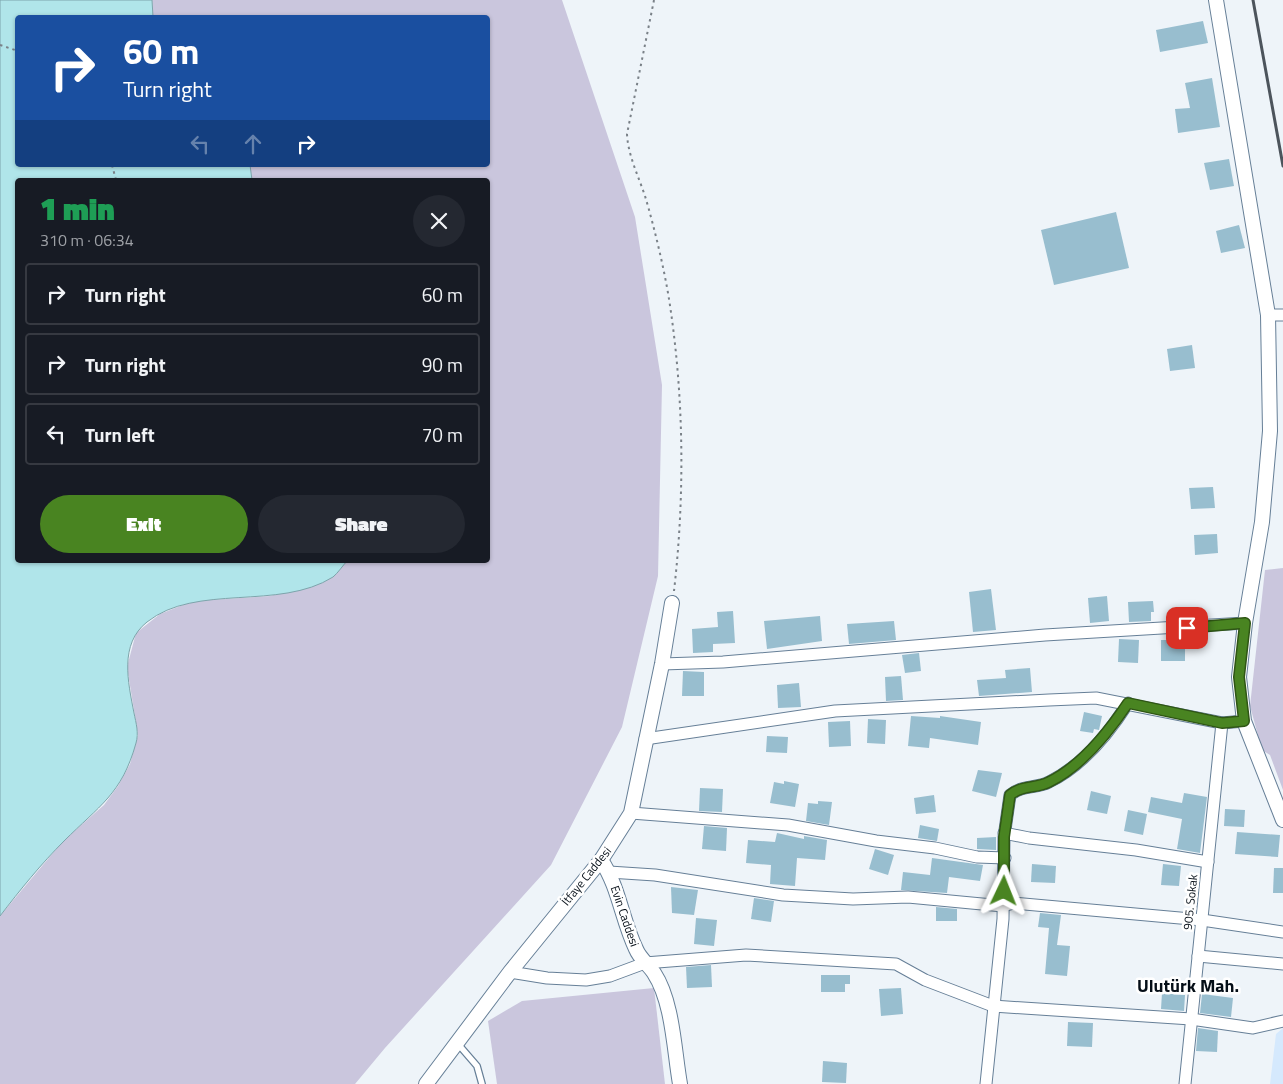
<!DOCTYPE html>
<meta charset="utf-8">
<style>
:root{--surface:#171b24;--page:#242831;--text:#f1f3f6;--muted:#9ea1a6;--line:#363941;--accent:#498421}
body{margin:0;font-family:"Titillium Web",sans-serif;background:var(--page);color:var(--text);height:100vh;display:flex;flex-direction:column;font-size:19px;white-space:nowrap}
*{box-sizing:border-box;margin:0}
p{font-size:16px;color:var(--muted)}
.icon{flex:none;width:28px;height:28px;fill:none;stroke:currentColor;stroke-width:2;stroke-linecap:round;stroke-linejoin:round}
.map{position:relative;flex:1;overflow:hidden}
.panel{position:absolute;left:15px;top:178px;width:475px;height:385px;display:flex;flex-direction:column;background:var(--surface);border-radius:5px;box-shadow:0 1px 4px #0004}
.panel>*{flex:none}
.guide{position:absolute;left:15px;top:15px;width:475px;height:152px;border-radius:5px;box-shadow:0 1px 4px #0004;background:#1a4fa0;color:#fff;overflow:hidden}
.pin{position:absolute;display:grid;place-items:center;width:42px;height:42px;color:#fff;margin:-21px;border-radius:10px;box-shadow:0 2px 8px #0006}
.me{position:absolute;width:55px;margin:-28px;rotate:2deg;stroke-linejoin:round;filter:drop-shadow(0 0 4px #0008)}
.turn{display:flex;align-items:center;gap:18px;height:105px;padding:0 25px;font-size:22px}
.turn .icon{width:65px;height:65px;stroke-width:2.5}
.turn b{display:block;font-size:35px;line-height:42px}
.lanes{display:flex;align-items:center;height:48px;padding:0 25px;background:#0003;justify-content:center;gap:25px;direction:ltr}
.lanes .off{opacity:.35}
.round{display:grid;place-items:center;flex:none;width:52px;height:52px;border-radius:26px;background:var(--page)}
.head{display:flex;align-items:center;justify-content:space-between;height:85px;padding:0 25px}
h1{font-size:30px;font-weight:800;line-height:38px;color:#1e9e55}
.primary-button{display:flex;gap:10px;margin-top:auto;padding:10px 25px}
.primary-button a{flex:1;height:58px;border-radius:30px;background:var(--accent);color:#fff;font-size:20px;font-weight:800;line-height:58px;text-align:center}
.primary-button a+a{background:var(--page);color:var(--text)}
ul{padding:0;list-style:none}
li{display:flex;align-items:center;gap:15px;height:62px;margin:0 10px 8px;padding:0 15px;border:2px solid var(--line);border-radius:5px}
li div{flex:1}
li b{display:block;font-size:19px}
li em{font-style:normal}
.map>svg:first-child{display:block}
.built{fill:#d5e9fd}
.green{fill:#cac6dd}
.water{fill:#b0e5ea;stroke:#7da4ab}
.building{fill:#98becf}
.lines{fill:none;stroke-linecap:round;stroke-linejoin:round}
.service-casing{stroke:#667f97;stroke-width:8}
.minor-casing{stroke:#667f97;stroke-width:13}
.tertiary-casing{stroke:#667f97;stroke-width:16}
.path{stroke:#7a8188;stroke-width:2;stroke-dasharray:2.5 4;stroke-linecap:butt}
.service{stroke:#fff;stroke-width:5.5}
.minor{stroke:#fff;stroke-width:11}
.tertiary{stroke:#fff;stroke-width:14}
.rail{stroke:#4c545c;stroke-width:3}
.route-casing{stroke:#2f5615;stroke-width:12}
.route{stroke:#498421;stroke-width:9}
.labels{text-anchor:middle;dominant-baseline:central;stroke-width:5;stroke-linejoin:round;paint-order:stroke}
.street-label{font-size:12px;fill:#050e17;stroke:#fff}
.district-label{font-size:18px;font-weight:bold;fill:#050e17;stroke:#fff}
</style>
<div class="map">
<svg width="1283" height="1084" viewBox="0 0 1283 1084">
<rect width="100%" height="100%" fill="#eef4f9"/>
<!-- built -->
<path class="built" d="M1283,1028V1084H1270L1276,1034Z"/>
<!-- green -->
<g class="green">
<path d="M152,0H562L635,217L662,385L658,576L622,727L551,865L385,1048L355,1084H0V916L63,841L104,805L118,786L130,764L138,735L127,667L136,633L160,614L193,601L270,596L333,577L348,560H488V180H252L250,165H488V18L153,17Z"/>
<path d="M1283,568V790L1270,755L1262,750L1250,706L1265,570Z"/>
<path d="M654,988L665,1084H497L488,1021L522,1001Z"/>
</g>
<!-- water -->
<path class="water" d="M0,0H152L153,17L18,18V165H250L252,180H18V560H348C343,565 338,573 333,577C279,611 196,583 147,622C119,644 128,682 134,713C136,723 139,733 136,743C122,794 99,806 64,841C41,864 20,890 0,916Z"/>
<!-- building -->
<g class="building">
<path d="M1203,21L1208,43L1160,52L1156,30Z"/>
<path d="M1212,78L1220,127L1178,133L1175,109L1190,108L1185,83Z"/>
<path d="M1229,159L1234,186L1210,190L1204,163Z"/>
<path d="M1116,212L1129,268L1054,285L1041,230Z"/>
<path d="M1239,225L1245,248L1221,253L1216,231Z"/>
<path d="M1192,345L1195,368L1170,371L1167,349Z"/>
<path d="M1213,487L1215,508L1191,509L1189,488Z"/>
<path d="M1217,534L1218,553L1195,555L1194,535Z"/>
<path d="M991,589L996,630L973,632L969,592Z"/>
<path d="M1107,596L1109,621L1090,623L1088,598Z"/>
<path d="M1153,601L1154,612H1151V621L1129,622L1128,602Z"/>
<path d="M733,611L735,643L713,644V652L693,653L692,629L718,627L717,612Z"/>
<path d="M820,616L822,641L767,649L764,621Z"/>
<path d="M894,621L896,640L849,644L847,624Z"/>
<path d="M1119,639L1139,640L1138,663L1118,662Z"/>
<rect x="1161" y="640" width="24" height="21"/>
<path d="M919,653L921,671L905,673L902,655Z"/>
<path d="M1030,668L1032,692L979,696L977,680L1006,678L1005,670Z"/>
<path d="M683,671L704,672V696H682Z"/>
<path d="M901,676L903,700L886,701L885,677Z"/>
<path d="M799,683L801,707L778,708L777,685Z"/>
<path d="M1084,712L1102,716L1099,730L1094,729L1093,733L1080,731Z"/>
<path d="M911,716L940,718V716L981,722L978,745L930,738L929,748L908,746Z"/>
<path d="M868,719L886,720L885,744L867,743Z"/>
<path d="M850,721L851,746L829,747L828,722Z"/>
<path d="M767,736L788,737L787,753L766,752Z"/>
<path d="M978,770L1002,773L996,797L972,791Z"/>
<path d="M784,781L799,784L795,807L770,803L774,782L784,784Z"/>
<path d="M700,788L723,789L722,812L699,811Z"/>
<path d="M1091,791L1111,796L1107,814L1087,810Z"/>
<path d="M1184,793L1207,797L1200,853L1177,849L1182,819L1148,812L1151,797L1182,803Z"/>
<path d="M934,795L936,812L916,814L914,798Z"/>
<path d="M818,801L832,802L829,825L806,821L808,803L818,804Z"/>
<path d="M1225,809L1245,810L1244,827L1224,826Z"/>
<path d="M1128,810L1147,814L1143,835L1124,831Z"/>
<path d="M920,825L939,829L937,841L918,838Z"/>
<path d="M704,826L727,828L726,851L702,849Z"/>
<path d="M1237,832L1280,835L1278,857L1235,854Z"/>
<path d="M777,833L804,839V836L827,840L825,860L797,858L795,886L770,884L771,865L746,863L748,840L775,842Z"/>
<path d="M996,837V850L977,849V838Z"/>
<path d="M875,849L894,855L888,875L869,869Z"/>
<path d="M932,858L983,865L980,881L949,877L947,893L901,890L903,872L930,875Z"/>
<path d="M1032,864L1056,866L1055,883L1031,882Z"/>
<path d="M1163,864L1181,866L1179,886L1161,885Z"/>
<path d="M1274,868H1283V893H1273Z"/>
<path d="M671,887L698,890L694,915L672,913Z"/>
<path d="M754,898L774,901L771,922L751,919Z"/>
<path d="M936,907L957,909V921H936Z"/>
<path d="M1040,913L1061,915L1057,945L1070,946L1067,976L1045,974L1049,928L1038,927Z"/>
<path d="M696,918L717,920L714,946L694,944Z"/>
<path d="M711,965L712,987L687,988L686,967Z"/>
<path d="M821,975H850V984H845V992H821Z"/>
<path d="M901,988L903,1014L881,1016L879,989Z"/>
<path d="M1162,993L1185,995L1184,1011L1161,1009Z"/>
<path d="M1202,994L1233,998L1231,1017L1200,1013Z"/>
<path d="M1068,1022L1093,1023L1092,1047L1067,1046Z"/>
<path d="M1198,1028L1218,1031L1217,1052L1196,1051Z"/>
<path d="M823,1061L847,1063L846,1083L822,1082Z"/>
</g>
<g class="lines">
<defs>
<path id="service" d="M458,1044L477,1066L482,1084"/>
<g id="minor">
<path d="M1268,315H1283"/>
<path d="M662,664L723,662L1045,635L1245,623"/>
<path d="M645,739L835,711L1049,700L1096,698L1222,723L1244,721"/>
<path d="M631,813L788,825L876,841L935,848L977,857L1005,858"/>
<path d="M1004,833L1029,838L1136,850L1208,862"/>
<path d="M609,872L655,875L783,895L853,899L908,897L1003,906L1013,903L1202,920L1283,932"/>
<path d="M1198,956L1283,964"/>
<path d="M510,972L547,978L586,980L610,976L645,963L746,955L896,964L925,980L993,1006L1191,1019L1253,1028L1283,1021"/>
<path d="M986,1084L1003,919L1004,837L1010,795C1024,784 1036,789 1049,782C1082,766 1109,733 1128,703"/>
<path d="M1185,1084L1222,723"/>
</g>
<g id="tertiary">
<path d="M1216,0L1268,315L1270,431L1262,522L1245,623L1239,677L1244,721L1283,820"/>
<path d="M601,860C619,887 622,920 636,949C640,959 649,965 654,973C673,1002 674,1050 680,1084"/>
<path d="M426,1084L510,972L601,860L631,813L662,664L672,603"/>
</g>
</defs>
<!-- service casing -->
<use href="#service" class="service-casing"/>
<!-- minor casing -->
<use href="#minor" class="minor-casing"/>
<!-- tertiary casing -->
<use href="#tertiary" class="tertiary-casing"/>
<!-- path -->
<g class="path">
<path d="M654,0L627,134C628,155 638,175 645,196C654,226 664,268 669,299C684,395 685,495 674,591"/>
<path d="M0,45L18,51"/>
<path d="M112,165L116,180"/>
</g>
<!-- service -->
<use href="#service" class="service"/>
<!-- minor -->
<use href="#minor" class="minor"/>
<!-- tertiary -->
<use href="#tertiary" class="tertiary"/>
<!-- rail -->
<path class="rail" d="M1253,0L1283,166"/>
</g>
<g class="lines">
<defs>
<path id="route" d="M1004,891V837L1010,795C1024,784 1036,789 1049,782C1082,766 1108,733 1128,703L1222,723L1244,721L1239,677L1245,623L1187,628"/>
</defs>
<!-- route casing -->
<use href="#route" class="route-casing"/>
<!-- route -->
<use href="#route" class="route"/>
</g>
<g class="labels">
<!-- street labels -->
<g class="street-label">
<text transform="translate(586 876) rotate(-51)">İtfaye Caddesi</text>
<text transform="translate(1190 902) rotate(-84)">905. Sokak</text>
<text transform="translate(625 916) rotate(71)">Evin Caddesi</text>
</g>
<!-- district labels -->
<g class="district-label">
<text x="1188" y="985">Ulutürk Mah.</text>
</g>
</g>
</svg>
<div class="pin" style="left:1187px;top:628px;background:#d93025"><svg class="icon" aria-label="arrive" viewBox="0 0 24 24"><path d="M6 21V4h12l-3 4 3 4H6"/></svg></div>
<svg class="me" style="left:1004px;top:891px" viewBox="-20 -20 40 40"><path d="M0-17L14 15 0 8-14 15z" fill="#498421" stroke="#fff" stroke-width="4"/></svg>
<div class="guide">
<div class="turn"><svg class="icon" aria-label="right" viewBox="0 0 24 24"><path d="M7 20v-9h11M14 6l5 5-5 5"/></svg><div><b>60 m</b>Turn right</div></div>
<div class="lanes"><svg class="icon off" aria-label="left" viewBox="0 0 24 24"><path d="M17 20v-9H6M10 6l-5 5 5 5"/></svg><svg class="icon off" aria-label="ahead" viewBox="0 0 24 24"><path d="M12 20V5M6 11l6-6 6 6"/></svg><svg class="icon" aria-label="right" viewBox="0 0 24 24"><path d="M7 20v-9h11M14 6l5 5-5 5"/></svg></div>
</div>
<section class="panel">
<div class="head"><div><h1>1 min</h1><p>310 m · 06:34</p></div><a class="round"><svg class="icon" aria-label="close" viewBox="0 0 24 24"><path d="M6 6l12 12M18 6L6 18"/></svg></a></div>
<ul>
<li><svg class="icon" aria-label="right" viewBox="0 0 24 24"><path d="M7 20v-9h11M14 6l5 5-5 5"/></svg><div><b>Turn right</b></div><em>60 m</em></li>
<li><svg class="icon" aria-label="right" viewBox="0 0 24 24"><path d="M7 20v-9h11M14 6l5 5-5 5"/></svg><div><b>Turn right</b></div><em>90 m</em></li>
<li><svg class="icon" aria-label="left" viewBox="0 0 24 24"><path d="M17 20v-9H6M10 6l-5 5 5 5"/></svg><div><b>Turn left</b></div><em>70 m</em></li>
</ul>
<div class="primary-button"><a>Exit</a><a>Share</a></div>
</section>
</div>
